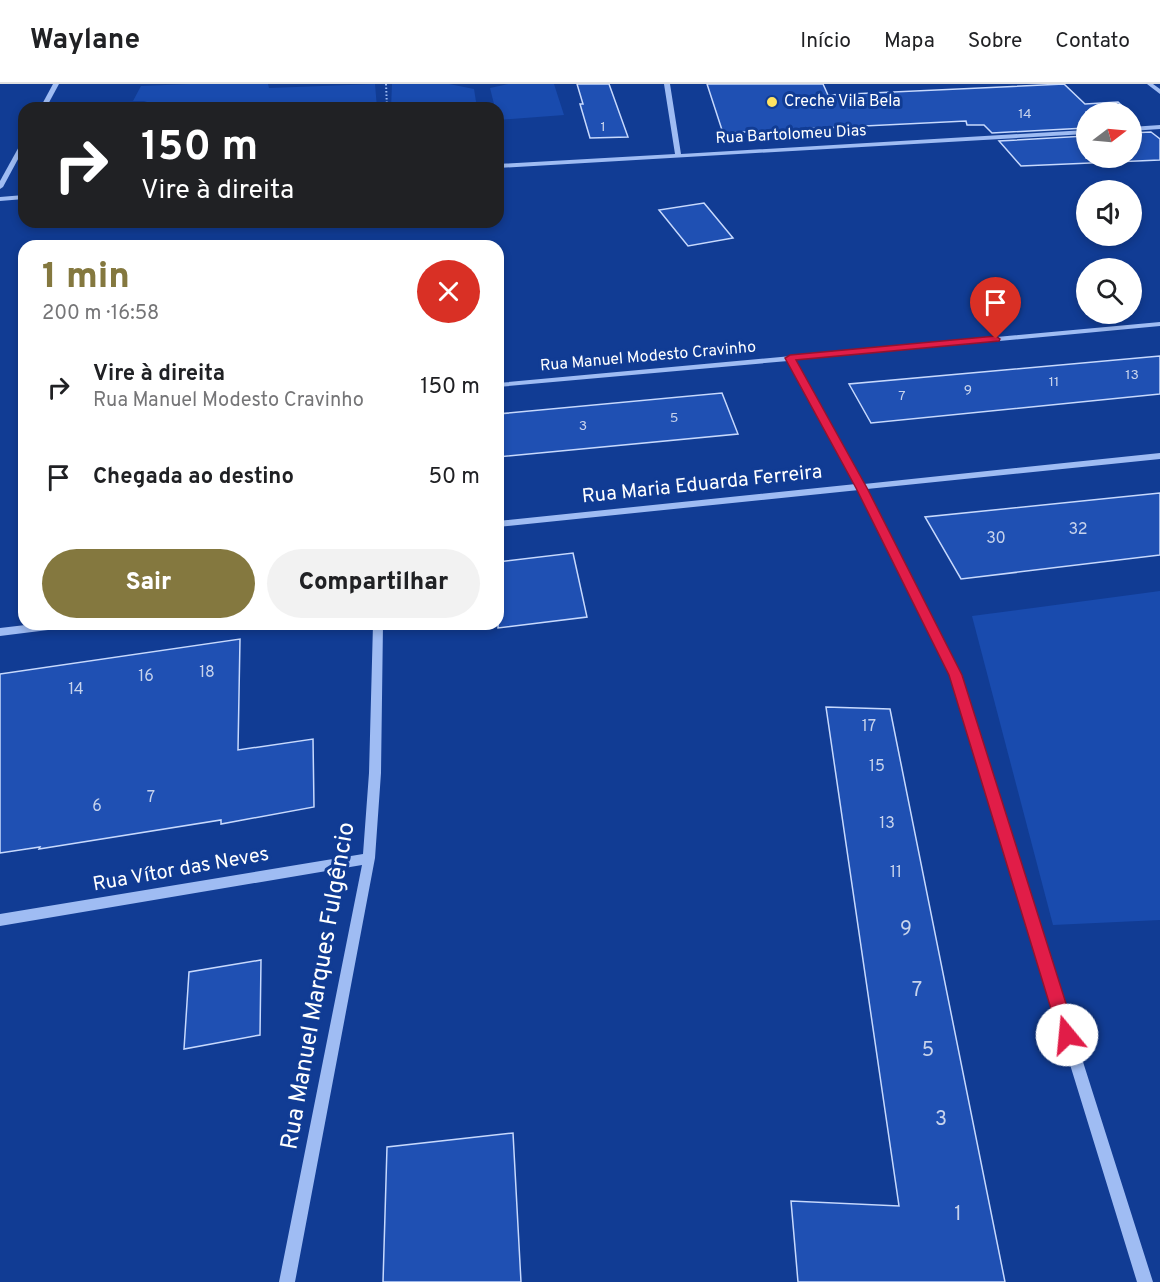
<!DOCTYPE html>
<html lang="pt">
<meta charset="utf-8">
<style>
:root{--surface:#fff;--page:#f2f2f2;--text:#202124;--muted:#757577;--line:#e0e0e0;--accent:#84783f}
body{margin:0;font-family:Overpass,sans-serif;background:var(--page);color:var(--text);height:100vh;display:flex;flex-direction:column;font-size:22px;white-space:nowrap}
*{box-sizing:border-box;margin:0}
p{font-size:20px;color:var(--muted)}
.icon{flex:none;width:33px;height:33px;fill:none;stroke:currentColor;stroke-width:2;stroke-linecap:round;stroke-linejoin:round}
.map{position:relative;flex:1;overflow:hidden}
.details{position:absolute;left:18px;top:156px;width:486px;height:390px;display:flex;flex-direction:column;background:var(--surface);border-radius:18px;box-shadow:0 3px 9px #0003}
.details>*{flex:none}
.hud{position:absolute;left:18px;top:18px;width:486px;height:126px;border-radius:18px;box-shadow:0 3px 9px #0003;background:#202124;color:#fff;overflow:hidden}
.needle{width:39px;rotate:74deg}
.buttons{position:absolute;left:1076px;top:18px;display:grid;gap:12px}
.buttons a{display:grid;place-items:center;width:66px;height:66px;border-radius:50%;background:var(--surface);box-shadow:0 3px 9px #0003;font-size:30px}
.pin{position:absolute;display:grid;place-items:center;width:51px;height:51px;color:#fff;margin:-62px -26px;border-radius:50% 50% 50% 0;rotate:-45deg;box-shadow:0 0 6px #0007}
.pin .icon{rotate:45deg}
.me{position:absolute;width:66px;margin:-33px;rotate:343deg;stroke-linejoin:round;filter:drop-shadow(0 0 4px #0008)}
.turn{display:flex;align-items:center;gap:21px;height:126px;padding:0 24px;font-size:27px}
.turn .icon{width:78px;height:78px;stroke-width:2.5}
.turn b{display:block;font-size:42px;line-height:51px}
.round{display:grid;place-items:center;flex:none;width:63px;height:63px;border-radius:32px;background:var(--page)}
.head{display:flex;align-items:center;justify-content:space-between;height:102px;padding:0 24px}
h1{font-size:36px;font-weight:800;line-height:45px;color:var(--accent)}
.button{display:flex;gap:12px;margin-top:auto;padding:12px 24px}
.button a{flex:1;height:69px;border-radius:36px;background:var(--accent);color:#fff;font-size:24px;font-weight:800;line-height:69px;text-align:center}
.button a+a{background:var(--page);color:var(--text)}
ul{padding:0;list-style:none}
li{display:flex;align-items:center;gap:18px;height:90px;padding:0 24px}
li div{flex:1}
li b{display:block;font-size:22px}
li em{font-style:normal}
header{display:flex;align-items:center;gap:36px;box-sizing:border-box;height:84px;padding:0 30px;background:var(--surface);border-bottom:2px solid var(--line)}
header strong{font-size:28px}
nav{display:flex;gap:33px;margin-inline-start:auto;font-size:21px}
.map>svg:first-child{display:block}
.green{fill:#194bae}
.building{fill:#1f50b3;stroke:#c7d9fd;stroke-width:1.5}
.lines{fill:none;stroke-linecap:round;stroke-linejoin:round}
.path{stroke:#9fbcf3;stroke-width:2;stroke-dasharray:1.5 2;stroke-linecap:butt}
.minor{fill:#9fbcf3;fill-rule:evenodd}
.route{fill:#e11d48;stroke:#92132f;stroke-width:1.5}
.poi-dot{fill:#ffe361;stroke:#113c94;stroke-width:2}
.labels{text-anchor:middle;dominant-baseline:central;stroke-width:6;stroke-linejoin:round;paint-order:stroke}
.far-number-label{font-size:14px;fill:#c7d3ec}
.far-poi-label{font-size:16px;fill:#fff;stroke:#113c94;text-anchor:start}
.far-street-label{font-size:16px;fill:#fff;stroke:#113c94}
.number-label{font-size:16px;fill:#c7d3ec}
.street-label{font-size:20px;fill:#fff;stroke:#113c94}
.near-number-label{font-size:20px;fill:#c7d3ec}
.near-street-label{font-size:24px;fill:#fff;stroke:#113c94}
</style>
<header>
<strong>Waylane</strong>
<nav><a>Início</a><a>Mapa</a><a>Sobre</a><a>Contato</a></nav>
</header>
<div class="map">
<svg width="1160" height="1198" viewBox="0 0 1160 1198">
<rect width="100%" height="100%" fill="#113c94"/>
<!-- green -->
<g class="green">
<path d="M190,0H268L269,4L375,0L377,24H157L156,21L144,17H133L141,2Z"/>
<path d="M392,0H449L474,5L477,24H391Z"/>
<path d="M508,0H554L564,31L498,36V24H495L490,4Z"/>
<path d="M1160,507V836L1053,841L972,532Z"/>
</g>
<!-- building -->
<g class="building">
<path d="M577,0H609L628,53L590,54L580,20H583Z"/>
<path d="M707,0H823L828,11L1064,0L1085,20L1118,18L1129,28H1086V44L992,49L984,41H967L966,37L723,49Z"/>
<path d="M1151,48L1160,55V76L1021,82L999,57L1086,52V74H1131V49Z"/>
<path d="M704,119L733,154L688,162L659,126Z"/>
<path d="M1160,272V310L871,339L849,300Z"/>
<path d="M722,309L738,350L498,373V330Z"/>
<path d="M1160,409V471L961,495L925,433Z"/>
<path d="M573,469L587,533L498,544V478Z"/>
<path d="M240,555L238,666L313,655L314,723L221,740V736L39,765L40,763L0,769V590Z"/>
<path d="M826,623L890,625L1005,1198H798L791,1117L899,1122Z"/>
<path d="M261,876L260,951L184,965L189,888Z"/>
<path d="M513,1049L521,1198H383L387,1063Z"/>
</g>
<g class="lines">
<!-- path -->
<path class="path" d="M386,0L387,24"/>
<!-- minor -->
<g class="minor">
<path d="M53,0H59L46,24H40Z"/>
<path d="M664,0H670L681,70L1086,46V50L498,84V80L675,70Z"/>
<path d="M1147,0H1153L1160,5V10Z"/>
<path d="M1160,41V45L1131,47V43Z"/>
<path d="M24,57V64L3,103L0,105V97L21,59Z"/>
<path d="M24,111V115L0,117V113Z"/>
<path d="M1160,238V242L795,276L864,400L1160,369V375L867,405L960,591L1153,1198H1137L950,591L859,406L498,443V437L856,400L788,277L498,303V299Z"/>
<path d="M34,540H69L64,544L0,552V544Z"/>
<path d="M373,540H383L381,689L375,774L295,1198H279L362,781L0,842V830L363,770L369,689Z"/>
</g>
</g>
<!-- route -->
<path class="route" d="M996,252L1000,255L999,257L796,276L867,404L962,591L1076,951L1074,957L1067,960L1061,957L1059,951L949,591L856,404L785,274L790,271Z"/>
<!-- markers -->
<circle class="poi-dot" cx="772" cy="18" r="6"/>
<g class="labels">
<!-- far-number labels -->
<g class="far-number-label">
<text x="1025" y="30">14</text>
<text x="603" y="43">1</text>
<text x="1132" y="291">13</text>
<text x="1054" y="298">11</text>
<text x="968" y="306">9</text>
<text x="902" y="312">7</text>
<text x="674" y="334">5</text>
<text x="583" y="342">3</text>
</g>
<!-- far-poi labels -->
<g class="far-poi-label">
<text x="784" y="18">Creche Vila Bela</text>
</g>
<!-- far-street labels -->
<g class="far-street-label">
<text transform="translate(791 51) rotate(-3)">Rua Bartolomeu Dias</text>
<text transform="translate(648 273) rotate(-5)">Rua Manuel Modesto Cravinho</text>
</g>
<!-- number labels -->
<g class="number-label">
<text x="1078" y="446">32</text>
<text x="996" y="455">30</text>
<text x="207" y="589">18</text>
<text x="146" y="593">16</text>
<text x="76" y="606">14</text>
<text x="869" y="643">17</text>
<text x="877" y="683">15</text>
<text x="151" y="714">7</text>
<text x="97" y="723">6</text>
<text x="887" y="740">13</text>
<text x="896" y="789">11</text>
</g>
<!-- street labels -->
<g class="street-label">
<text transform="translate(702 401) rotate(-6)">Rua Maria Eduarda Ferreira</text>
<text transform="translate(181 786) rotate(-10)">Rua Vítor das Neves</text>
</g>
<!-- near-number labels -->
<g class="near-number-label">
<text x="906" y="846">9</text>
<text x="917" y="907">7</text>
<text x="928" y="967">5</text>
<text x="941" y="1036">3</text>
<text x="958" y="1131">1</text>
</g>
<!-- near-street labels -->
<g class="near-street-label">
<text transform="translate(319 902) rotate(-80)">Rua Manuel Marques Fulgêncio</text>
</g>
</g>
</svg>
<div class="buttons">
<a><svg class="needle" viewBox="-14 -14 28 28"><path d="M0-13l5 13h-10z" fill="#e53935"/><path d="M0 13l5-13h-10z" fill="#757577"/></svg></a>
<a><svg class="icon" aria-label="sound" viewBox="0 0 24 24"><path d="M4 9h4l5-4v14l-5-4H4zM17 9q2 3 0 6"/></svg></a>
<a><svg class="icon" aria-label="search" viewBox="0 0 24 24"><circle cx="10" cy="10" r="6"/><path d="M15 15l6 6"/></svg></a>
</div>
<div class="pin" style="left:996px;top:255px;background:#d93025"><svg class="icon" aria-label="arrive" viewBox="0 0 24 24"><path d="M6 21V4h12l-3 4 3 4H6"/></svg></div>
<svg class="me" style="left:1067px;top:951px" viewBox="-20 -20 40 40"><circle r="19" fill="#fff"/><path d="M0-13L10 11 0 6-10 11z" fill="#e11d48"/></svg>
<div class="hud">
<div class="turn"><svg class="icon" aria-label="right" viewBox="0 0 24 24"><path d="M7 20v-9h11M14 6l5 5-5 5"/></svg><div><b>150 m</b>Vire à direita</div></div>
</div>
<section class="details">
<div class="head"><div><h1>1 min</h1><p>200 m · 16:58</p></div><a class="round" style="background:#d93025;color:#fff"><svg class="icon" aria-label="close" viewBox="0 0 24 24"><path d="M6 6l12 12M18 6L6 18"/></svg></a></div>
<ul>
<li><svg class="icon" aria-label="right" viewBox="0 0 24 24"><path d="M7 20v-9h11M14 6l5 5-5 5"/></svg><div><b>Vire à direita</b><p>Rua Manuel Modesto Cravinho</p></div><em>150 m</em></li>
<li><svg class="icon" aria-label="arrive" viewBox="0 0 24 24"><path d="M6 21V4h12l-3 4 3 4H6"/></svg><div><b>Chegada ao destino</b></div><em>50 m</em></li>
</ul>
<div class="button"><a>Sair</a><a>Compartilhar</a></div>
</section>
</div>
